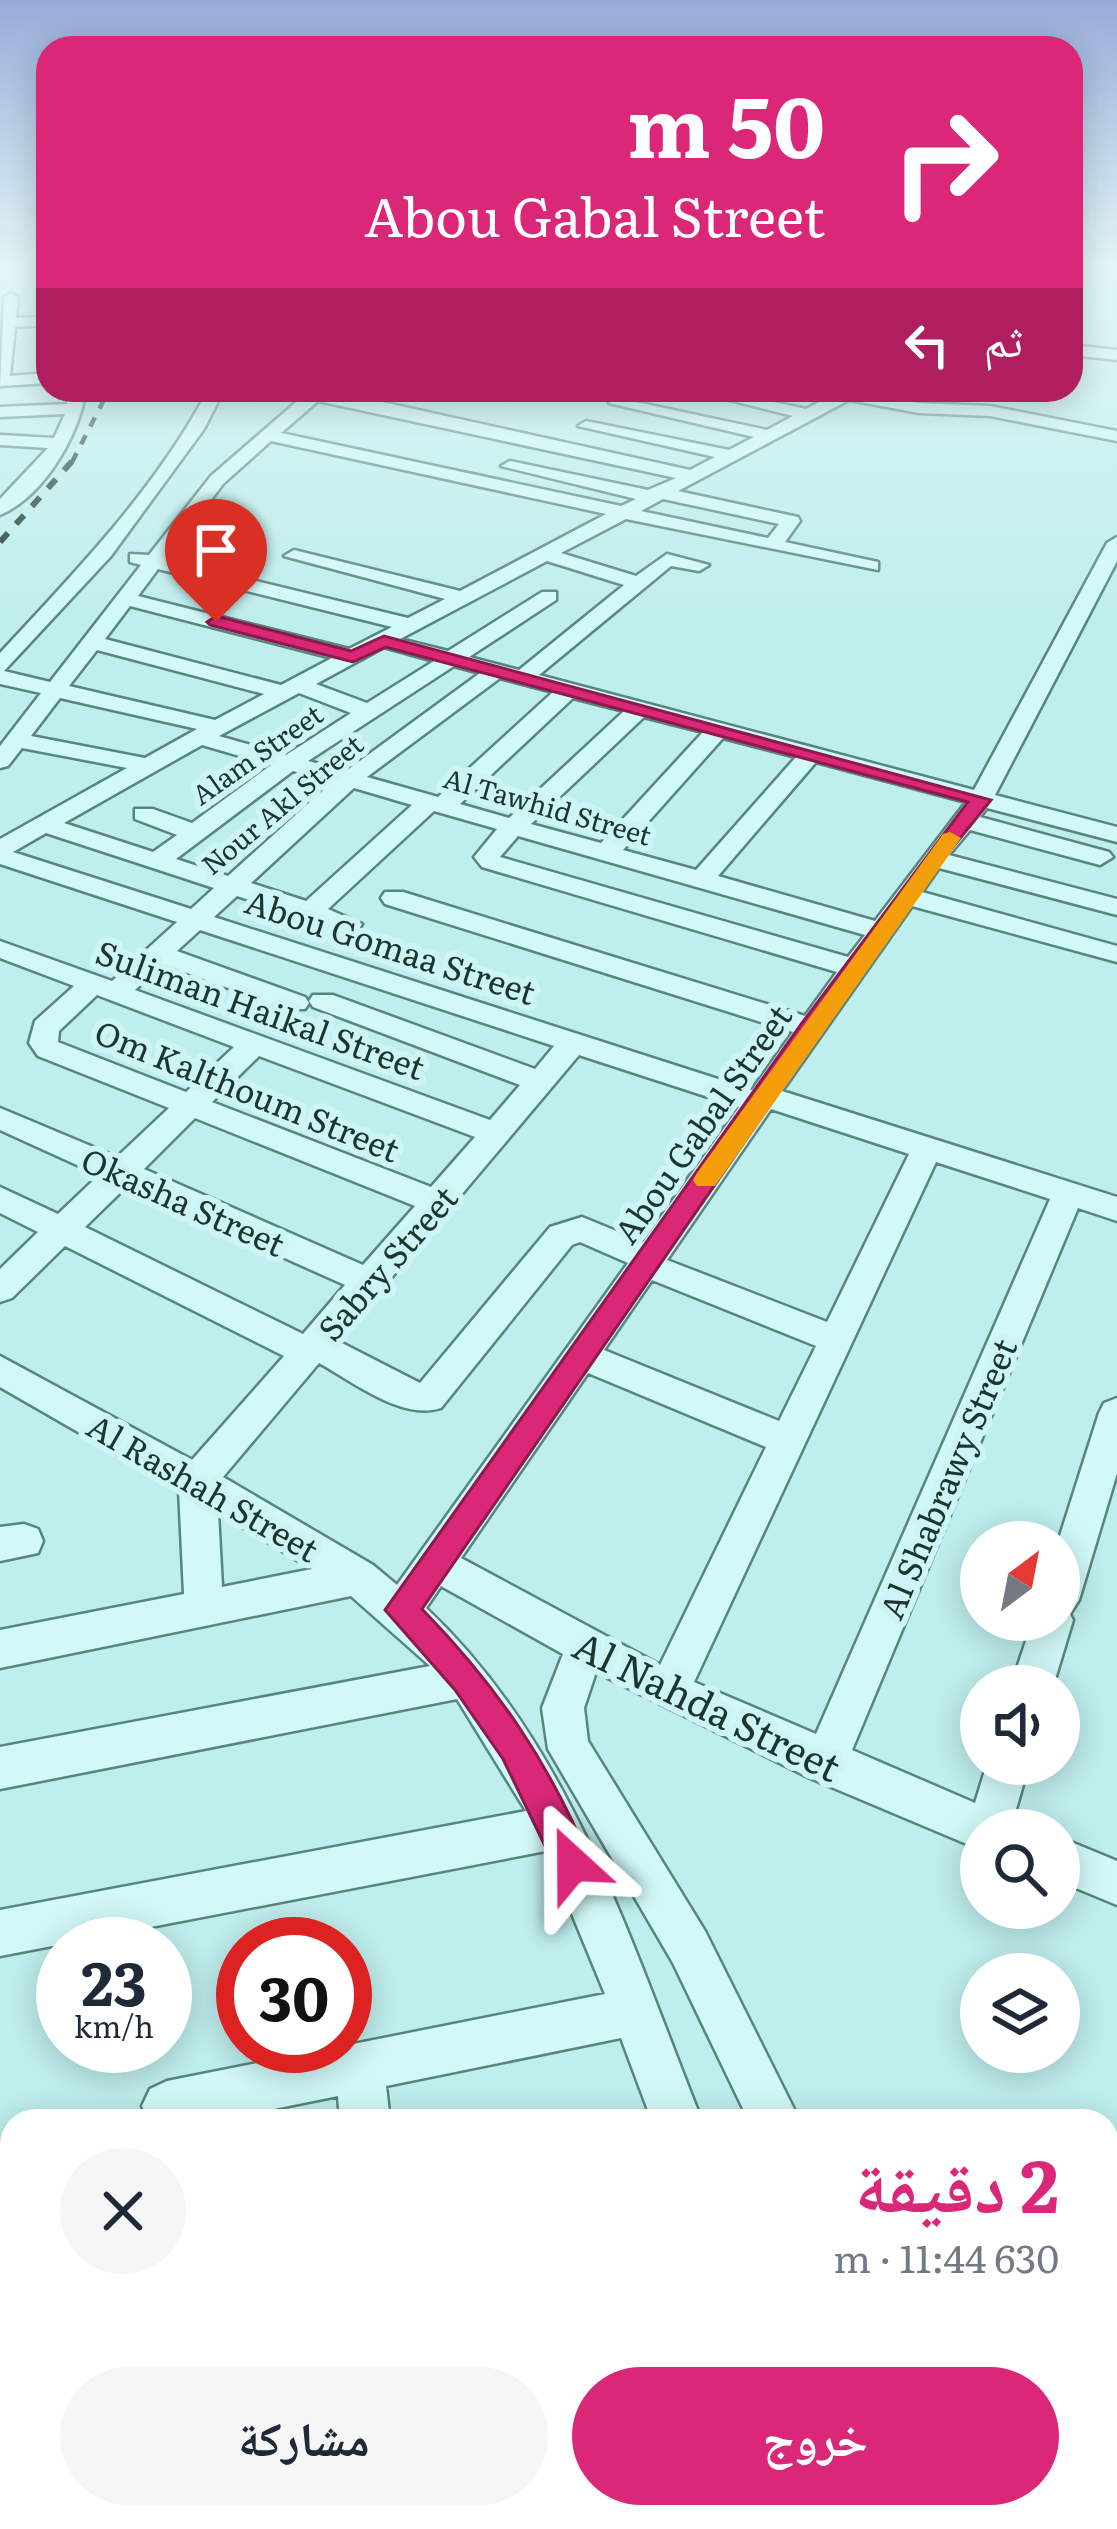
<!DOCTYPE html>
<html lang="ar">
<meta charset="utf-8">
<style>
:root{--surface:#fff;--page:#f6f6f7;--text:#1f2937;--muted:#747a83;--accent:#db2777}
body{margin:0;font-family:Literata,"Noto Naskh Arabic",serif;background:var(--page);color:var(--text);direction:rtl;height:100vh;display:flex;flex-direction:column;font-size:45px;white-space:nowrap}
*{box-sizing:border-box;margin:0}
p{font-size:39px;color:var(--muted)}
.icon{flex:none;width:66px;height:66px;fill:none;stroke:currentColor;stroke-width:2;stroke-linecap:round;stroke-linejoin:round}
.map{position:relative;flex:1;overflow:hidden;direction:ltr}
.sheet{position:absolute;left:0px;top:2109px;width:1119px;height:420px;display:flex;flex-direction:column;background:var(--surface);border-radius:36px 36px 0 0;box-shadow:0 6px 30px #0003;direction:rtl}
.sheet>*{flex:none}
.banner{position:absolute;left:36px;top:36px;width:1047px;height:366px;border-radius:36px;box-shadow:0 6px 30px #0003;direction:rtl;background:#db2777;color:#fff;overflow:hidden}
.needle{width:78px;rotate:32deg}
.fabs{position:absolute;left:960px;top:1521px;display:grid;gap:24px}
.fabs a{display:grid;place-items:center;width:120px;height:120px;border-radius:50%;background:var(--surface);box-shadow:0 6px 30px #0003;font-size:60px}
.speed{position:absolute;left:36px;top:1917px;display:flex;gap:24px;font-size:60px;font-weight:700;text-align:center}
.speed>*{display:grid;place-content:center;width:156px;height:156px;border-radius:50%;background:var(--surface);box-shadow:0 6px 30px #0003;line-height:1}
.speed small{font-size:30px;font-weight:400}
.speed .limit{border:18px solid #d22;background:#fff;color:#111}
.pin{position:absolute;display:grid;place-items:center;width:102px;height:102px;color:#fff;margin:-123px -51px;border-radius:50% 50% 50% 0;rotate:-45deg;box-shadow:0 0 12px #0007}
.pin .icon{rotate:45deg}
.me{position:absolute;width:132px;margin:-66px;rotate:336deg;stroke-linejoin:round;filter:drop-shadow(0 0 9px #0008)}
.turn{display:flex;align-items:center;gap:42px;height:252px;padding:0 60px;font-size:54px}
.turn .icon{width:156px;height:156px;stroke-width:2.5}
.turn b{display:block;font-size:84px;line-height:102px}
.then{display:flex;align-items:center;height:114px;padding:0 60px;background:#0003;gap:24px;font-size:45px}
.round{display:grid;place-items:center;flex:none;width:126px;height:126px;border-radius:63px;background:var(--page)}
.summary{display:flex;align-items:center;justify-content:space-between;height:204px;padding:0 60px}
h1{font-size:72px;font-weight:700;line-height:90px;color:var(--accent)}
.cta{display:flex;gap:24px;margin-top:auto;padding:24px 60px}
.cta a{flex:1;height:138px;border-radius:72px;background:var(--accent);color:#fff;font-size:48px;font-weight:700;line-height:138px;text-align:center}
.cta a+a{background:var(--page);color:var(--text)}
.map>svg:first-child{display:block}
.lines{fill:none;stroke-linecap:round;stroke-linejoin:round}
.minor-casing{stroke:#57867d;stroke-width:5}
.minor{fill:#d1f9f8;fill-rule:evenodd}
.rail-far1{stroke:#1b352f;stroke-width:4.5;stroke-dasharray:10 10;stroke-linecap:butt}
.rail{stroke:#1b352f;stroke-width:6;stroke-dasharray:12 12;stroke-linecap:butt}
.route{fill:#db2777;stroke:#8e194d;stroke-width:3}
.slow{fill:#f59e0b}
.labels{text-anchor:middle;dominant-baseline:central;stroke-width:12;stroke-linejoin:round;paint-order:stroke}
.far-street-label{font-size:27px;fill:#1b352f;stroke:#cdf5f5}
.street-label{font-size:33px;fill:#1b352f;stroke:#cdf5f5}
.near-street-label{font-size:39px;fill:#1b352f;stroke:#cdf5f5}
</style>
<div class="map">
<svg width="1117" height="2529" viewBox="0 0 1117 2529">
<rect width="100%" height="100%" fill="#beeeed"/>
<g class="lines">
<defs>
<g id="minor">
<path d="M11,293L18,297L16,318L48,317V325L15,327L10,376L48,373V383L0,386L4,297Z"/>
<path d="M1071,345L1117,350V360L1071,355Z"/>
<path d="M70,390H86C79,434 46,495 0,515V499L48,448L0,445V435L54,438L65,414L0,417V407L67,404Z"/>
<path d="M208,390H224L204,429L111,556L4,671L50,682L141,565L130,562V554L149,555L211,476L310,390H328L690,470L715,457L578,426L586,421L729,450L754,437L609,403L617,398L767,430L793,416L689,390H719L806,409L831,396L822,390H850L919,403L990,406L1117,431V441L990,416L919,413L849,400L678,491L798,517L800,521L785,542L878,562V570L626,519L561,553L636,576L667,554L709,565L699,571L671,566L539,675L974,790L1107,543L1117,537V561L995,795L1117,827V842L987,808L980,817L1109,852L1113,857L1100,865L970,830L949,855L1117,899V915L939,868L922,892L1117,946V962L912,906L782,1091L1117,1197V1221L1078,1208L852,1750L975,1803L987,1764H1029L1010,1830H981V1850L810,1778L596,1672L584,1708L588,1741L705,1931L800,2121H749L673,1963L548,1749L542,1708L563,1654L441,1586L426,1608C571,1744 630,1941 702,2121H652L621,2038L386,2086L390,2121H340L338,2096L214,2121H149L142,2106L150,2089L167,2081L605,1994L546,1851L0,1956V1910L526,1811L457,1699L0,1789V1747L430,1666L351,1596L0,1668V1630L184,1594L179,1490L0,1387V1356L192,1460L284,1356L65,1246L12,1298L0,1302V1269L38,1232L0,1213V1187L58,1214L99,1175L0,1130V1108L117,1157L169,1108L38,1056L29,1043L35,1021L74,986L0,958V941L112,981L177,922L0,864V839L127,768L22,748L8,766L0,768V746L41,693L0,684V653C75,572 156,489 208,390ZM318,401L676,478L648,490L510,461L501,466L636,499L621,506L281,433ZM271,441L606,514L460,591L294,550L284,556L445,599L408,618L166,559L223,484ZM663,499L779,524L768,538L641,511ZM547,561L624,585L519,670L469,657L556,600V592H542L448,651L400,639ZM158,569L392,627L349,649L138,596ZM130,606L332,658L281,685L105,639ZM384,647L434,661L367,703L316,684ZM97,650L264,694L215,720L69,686ZM454,666L480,673L346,771L308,761ZM500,678L553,692L438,797L367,777ZM299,693L351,713L286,755L219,736ZM60,698L197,729L145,758L31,736ZM573,698L624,711L509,818L460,804ZM644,717L703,732L601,843L531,824ZM723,738L796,757L696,870L623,850ZM202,745L271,765L192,823L153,809H135V819L177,835L153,852L64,823ZM816,762L966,802L875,921L718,876ZM293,771L332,782L228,876L176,859ZM354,788L412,805L306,901L251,883ZM434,811L497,829L474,857L482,867L837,972L805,1016L403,892H385L381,898L385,904L793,1032L752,1090L214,917L237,896L292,914L284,923L288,929H306L314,921L349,932L358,930L362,924L328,909ZM46,833L214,888L191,909L13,852ZM518,836L865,935L848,957L500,857ZM200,930L554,1046L535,1069L333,995H313L309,1001L313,1007L520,1085L490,1120L135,990L163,964L285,1009H305L309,1003L305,997L177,951ZM97,995L234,1047L186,1092L58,1042L59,1031ZM579,1055L739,1107L643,1242L582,1217L550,1227L420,1383L338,1341ZM259,1056L475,1137L431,1187L212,1102ZM771,1109L909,1154L827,1322L667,1260ZM195,1118L415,1206L363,1265L144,1169ZM936,1162L1050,1199L816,1734L694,1682ZM126,1187L345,1285L303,1334L85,1227ZM580,1242L628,1263L397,1585L373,1565L223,1477L319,1363C352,1381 402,1421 441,1408L572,1245ZM652,1280L816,1346L779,1421L604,1350ZM588,1373L766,1447L660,1665L461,1558ZM218,1512L312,1569L222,1587Z"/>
<path d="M1117,1398V1473L1079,1600L1070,1614L1073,1620L1053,1686H1011L1033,1620H1059L1058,1542L1099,1413L1104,1403Z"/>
<path d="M24,1524L38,1529L43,1541L38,1553L0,1561V1527Z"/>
<path d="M1059,1837L1117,1861V1905L1059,1881Z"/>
<path d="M12,2240V2292L0,2295V2243Z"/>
<path d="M12,2498V2517H100L95,2529H0V2499Z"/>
<path d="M822,2517H880L885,2529H827Z"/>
<path d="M945,2517H1006L1011,2529H950Z"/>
</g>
</defs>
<!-- minor casing -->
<use href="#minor" class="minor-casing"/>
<!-- minor -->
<use href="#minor" class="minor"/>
<!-- rail-far1 -->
<path class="rail-far1" d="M72,462L109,390"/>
<!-- rail -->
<path class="rail" d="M0,542L74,459"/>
</g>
<!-- sky -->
<linearGradient id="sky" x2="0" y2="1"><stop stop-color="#97acd8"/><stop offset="0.43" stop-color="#e2f7f7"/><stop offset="1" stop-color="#e2f7f7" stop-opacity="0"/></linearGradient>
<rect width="1117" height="622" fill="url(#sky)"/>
<!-- route -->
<path class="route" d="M216,616L351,651L384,636L991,800L940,863L819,1034L422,1609C497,1686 550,1763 591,1864L586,1877L573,1882L560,1877L503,1759L455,1690L385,1610L802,1023L968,802L386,647L353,662L210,625L207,622Z"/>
<!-- slow -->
<path class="slow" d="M950,832L961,838L715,1186H697L693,1180L697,1173L943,834Z"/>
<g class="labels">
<!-- far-street labels -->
<g class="far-street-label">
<text transform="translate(256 753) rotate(-35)">Alam Street</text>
<text transform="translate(281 803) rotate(-40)">Nour Akl Street</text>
<text transform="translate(548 805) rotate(16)">Al Tawhid Street</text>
</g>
<!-- street labels -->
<g class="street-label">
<text transform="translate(391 945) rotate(18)">Abou Gomaa Street</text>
<text transform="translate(261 1008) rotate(20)">Suliman Haikal Street</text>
<text transform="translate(248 1089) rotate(22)">Om Kalthoum Street</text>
<text transform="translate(701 1123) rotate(-55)">Abou Gabal Street</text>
<text transform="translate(184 1200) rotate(24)">Okasha Street</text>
<text transform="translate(386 1262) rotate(-49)">Sabry Street</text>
<text transform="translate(946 1478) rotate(-67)">Al Shabrawy Street</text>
<text transform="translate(204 1486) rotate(30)">Al Rashah Street</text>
</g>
<!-- near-street labels -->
<g class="near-street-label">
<text transform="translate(708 1704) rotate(26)">Al Nahda Street</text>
</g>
</g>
</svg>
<div class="fabs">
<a><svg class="needle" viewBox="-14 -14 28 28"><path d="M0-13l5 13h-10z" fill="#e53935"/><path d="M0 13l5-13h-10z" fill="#747a83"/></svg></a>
<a><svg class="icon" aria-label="sound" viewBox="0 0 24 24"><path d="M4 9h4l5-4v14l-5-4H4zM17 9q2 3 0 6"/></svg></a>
<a><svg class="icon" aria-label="search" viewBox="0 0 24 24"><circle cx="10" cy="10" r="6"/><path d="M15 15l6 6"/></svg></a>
<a><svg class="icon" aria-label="layers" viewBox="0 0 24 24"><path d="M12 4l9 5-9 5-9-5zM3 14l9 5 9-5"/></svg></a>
</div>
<div class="speed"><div>23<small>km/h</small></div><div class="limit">30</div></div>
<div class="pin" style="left:216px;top:622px;background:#d93025"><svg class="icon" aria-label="arrive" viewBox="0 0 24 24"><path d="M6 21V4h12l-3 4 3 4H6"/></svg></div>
<svg class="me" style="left:573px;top:1864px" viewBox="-20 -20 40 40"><path d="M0-17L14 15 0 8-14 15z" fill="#db2777" stroke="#fff" stroke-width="4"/></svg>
<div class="banner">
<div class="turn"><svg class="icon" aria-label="right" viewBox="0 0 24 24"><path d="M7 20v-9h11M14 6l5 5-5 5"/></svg><div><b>50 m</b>Abou Gabal Street</div></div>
<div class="then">ثم<svg class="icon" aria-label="left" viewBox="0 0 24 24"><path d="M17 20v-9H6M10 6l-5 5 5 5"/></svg></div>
</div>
<section class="sheet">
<div class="summary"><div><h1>2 دقيقة</h1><p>630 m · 11:44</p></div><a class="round"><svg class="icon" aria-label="close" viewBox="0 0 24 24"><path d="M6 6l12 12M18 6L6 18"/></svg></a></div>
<div class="cta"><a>خروج</a><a>مشاركة</a></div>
</section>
</div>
